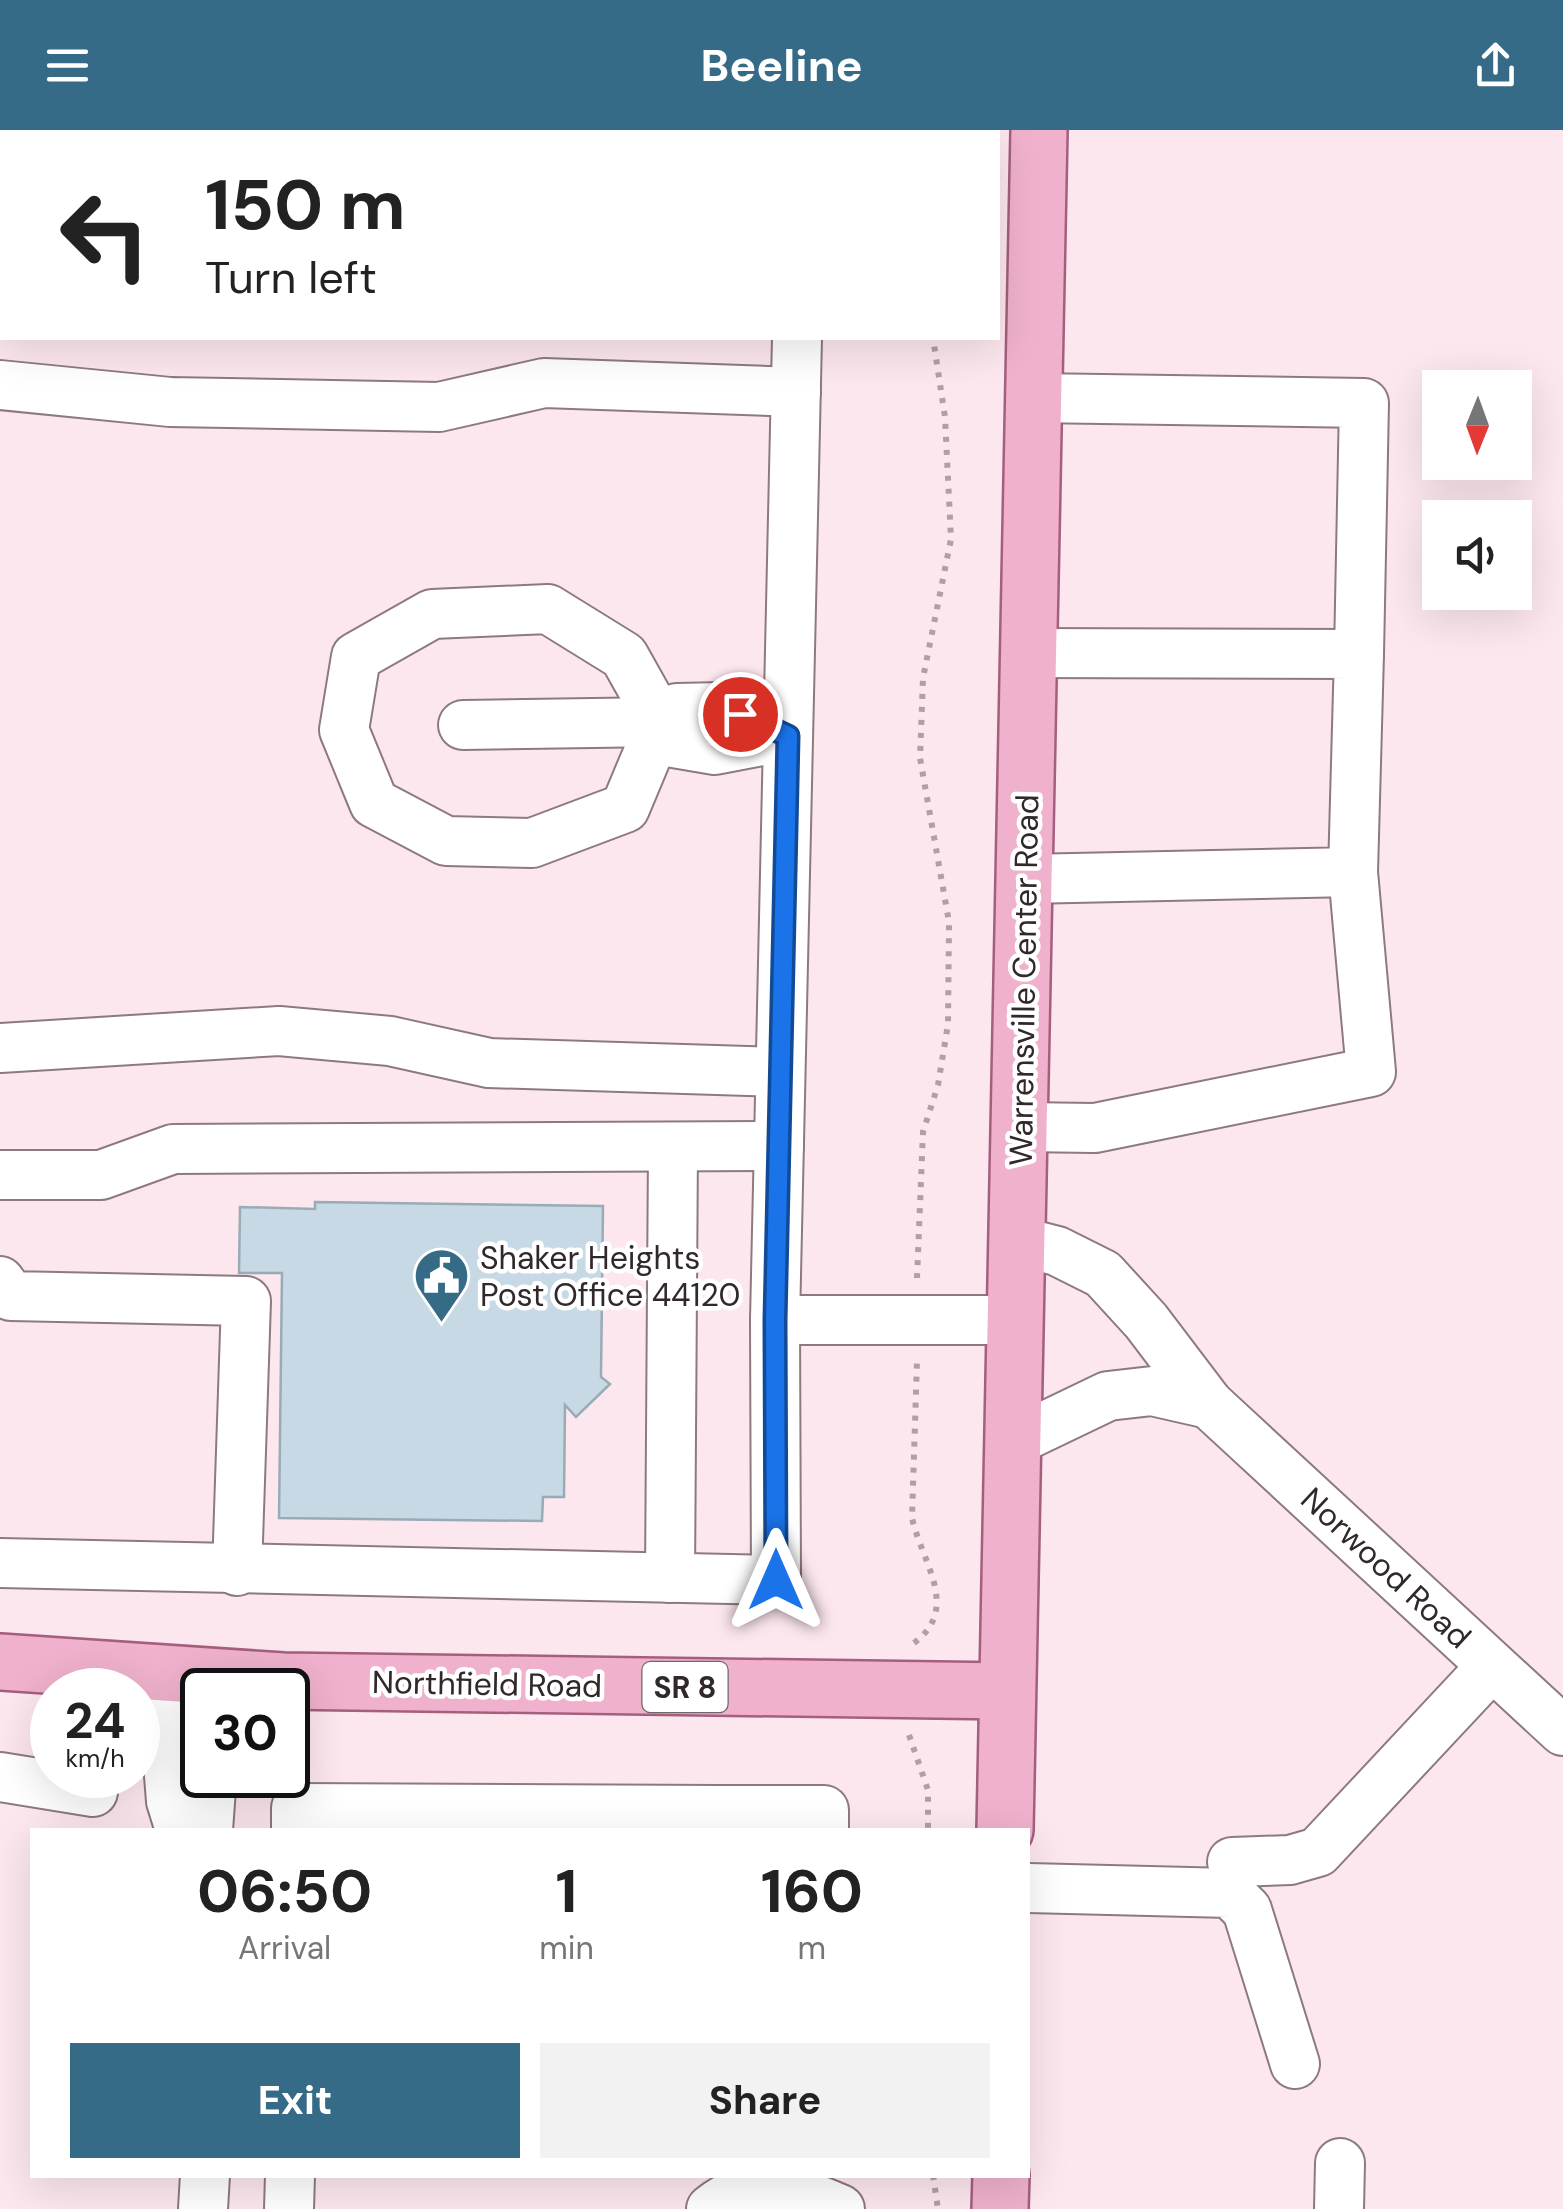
<!DOCTYPE html>
<style>
:root{--surface:#fff;--page:#f2f2f2;--text:#222;--muted:#767676;--accent:#366b87}
body{margin:0;font-family:"DM Sans",sans-serif;background:var(--page);color:var(--text);height:100vh;display:flex;flex-direction:column;font-size:38px;white-space:nowrap}
*{box-sizing:border-box;margin:0}
p{font-size:32px;color:var(--muted)}
.icon{flex:none;width:55px;height:55px;fill:none;stroke:currentColor;stroke-width:2;stroke-linecap:round;stroke-linejoin:round}
.map{position:relative;flex:1;overflow:hidden}
.details{position:absolute;left:30px;top:1698px;width:1000px;height:350px;display:flex;flex-direction:column;background:var(--surface);border-radius:0px;box-shadow:0 10px 40px #0002}
.details>*{flex:none}
.banner{position:absolute;left:0px;top:0px;width:1000px;height:210px;box-shadow:0 10px 40px #0002;background:#fff;color:var(--text);overflow:hidden}
.needle{width:65px;rotate:181deg}
.tools{position:absolute;left:1422px;top:240px;display:grid;gap:20px}
.tools a{display:grid;place-items:center;width:110px;height:110px;border-radius:0px;background:var(--surface);box-shadow:0 10px 40px #0002;font-size:50px}
.speed{position:absolute;left:30px;top:1538px;display:flex;gap:20px;font-size:50px;font-weight:700;text-align:center}
.speed>*{display:grid;place-content:center;width:130px;height:130px;border-radius:50%;background:var(--surface);box-shadow:0 10px 40px #0002;line-height:1}
.speed small{font-size:25px;font-weight:400}
.speed .limit{border:5px solid #111;border-radius:15px;background:#fff;color:#111}
.pin{position:absolute;display:grid;place-items:center;width:85px;height:85px;color:#fff;margin:-42px;border:5px solid #fff;border-radius:50%;box-shadow:0 2px 10px #0007}
.me{position:absolute;width:110px;margin:-55px;rotate:0deg;stroke-linejoin:round;filter:drop-shadow(0 0 8px #0008)}
.turn{display:flex;align-items:center;gap:35px;height:210px;padding:0 40px;font-size:45px}
.turn .icon{width:130px;height:130px;stroke-width:2.5}
.turn b{display:block;font-size:70px;line-height:85px}
.eta{display:flex;justify-content:space-evenly;align-items:center;height:170px;text-align:center}
.eta b{font-size:60px;font-weight:700;line-height:70px}
.primary-button{display:flex;gap:20px;margin-top:auto;padding:20px 40px}
.primary-button a{flex:1;height:115px;border-radius:0px;background:var(--accent);color:#fff;font-size:40px;font-weight:700;line-height:115px;text-align:center}
.primary-button a+a{background:var(--page);color:var(--text)}
header{display:flex;justify-content:space-between;align-items:center;height:130px;padding:0 40px;background:var(--accent);color:#fff;font-size:45px;font-weight:700}
.map>svg:first-child{display:block}
.building{fill:#c6d9e4;stroke:#99abb5;stroke-width:2.5}
.lines{fill:none;stroke-linecap:round;stroke-linejoin:round}
.minor-casing{stroke:#8d7a81;stroke-width:52}
.major-casing{stroke:#a55f7e;stroke-width:60}
.path{stroke:#b09fa5;stroke-width:6;stroke-dasharray:5 8;stroke-linecap:butt}
.minor{stroke:#fff;stroke-width:48}
.major{stroke:#efb1cc;stroke-width:55}
.route-casing{stroke:#114b97;stroke-width:25}
.route{stroke:#1a73e8;stroke-width:18}
.labels{text-anchor:middle;dominant-baseline:central;stroke-width:9;stroke-linejoin:round;paint-order:stroke}
.shield{fill:#fff;stroke:#6e686b;stroke-width:2.5}
.shield-label{font-size:30px;font-weight:bold;fill:#30282b}
.street-label{font-size:32px;fill:#30282b;stroke:#fff}
.poi-label{font-size:32px;fill:#30282b;stroke:#fff;text-anchor:start}
</style>
<header><svg class="icon" aria-label="menu" viewBox="0 0 24 24"><path d="M4 6h16M4 12h16M4 18h16"/></svg>Beeline<svg class="icon" aria-label="share" viewBox="0 0 24 24"><path d="M12 15V3M7 8l5-5 5 5M5 13v7h14v-7"/></svg></header>
<div class="map">
<svg width="1563" height="2079" viewBox="0 0 1563 2079">
<rect width="100%" height="100%" fill="#fde7ef"/>
<!-- building -->
<path class="building" d="M315,1072L603,1076L601,1247L610,1254L576,1287L565,1275L564,1367H543L542,1391L279,1388L282,1143H239L240,1077L315,1079Z"/>
<g class="lines">
<defs>
<g id="minor">
<path d="M346,0V2"/>
<path d="M801,2V0"/>
<path d="M0,255L170,272L439,277L544,253L796,262"/>
<path d="M1034,268L1364,273L1359,524"/>
<path d="M548,479L624,526L661,592L625,678L532,713L446,711L374,673L344,600L356,527L432,484Z"/>
<path d="M722,577L788,606L715,620L668,612L661,592L677,578Z"/>
<path d="M463,595L661,592"/>
<path d="M1026,749L1353,742L1359,524L1030,523"/>
<path d="M0,918L279,901L390,911L489,933L780,942"/>
<path d="M1021,997L1095,998L1371,942L1353,742"/>
<path d="M0,1045H101L173,1019L779,1016"/>
<path d="M1018,1111L1057,1121L1103,1144L1146,1191L1209,1274L1563,1601"/>
<path d="M0,1151L11,1166L246,1171L237,1441"/>
<path d="M775,1190H1015"/>
<path d="M1012,1312L1108,1266L1152,1261L1209,1274"/>
<path d="M0,1433L776,1450L775,1190L797,208"/>
<path d="M670,1448L673,1017"/>
<path d="M161,1545L171,1671L180,1700"/>
<path d="M0,1647L93,1662"/>
<path d="M718,1680H824V1700"/>
<path d="M208,1700L212,1645"/>
<path d="M296,1700V1678L718,1680V1700"/>
<path d="M1232,1732L1290,1730L1318,1722L1492,1536"/>
<path d="M1028,1758L1230,1763L1247,1780L1295,1934"/>
<path d="M203,2079L205,2045"/>
<path d="M289,2079L290,2045"/>
<path d="M711,2079C755,2044 793,2059 840,2079"/>
<path d="M1339,2079L1340,2033"/>
</g>
<g id="major">
<path d="M0,1532L283,1551L1007,1561"/>
<path d="M1005,1700L1039,0"/>
<path d="M1000,2079L1001,2045"/>
</g>
</defs>
<!-- minor casing -->
<use href="#minor" class="minor-casing"/>
<!-- major casing -->
<use href="#major" class="major-casing"/>
<!-- path -->
<g class="path">
<path d="M957,2V0"/>
<path d="M917,1148L923,1002L938,955L948,894L949,792L920,628L923,548L951,409L945,287L933,208"/>
<path d="M914,1513C961,1478 922,1433 912,1388L917,1231"/>
<path d="M909,1605L928,1660V1700"/>
<path d="M933,2045L938,2079"/>
</g>
<!-- minor -->
<use href="#minor" class="minor"/>
<!-- major -->
<use href="#major" class="major"/>
</g>
<g class="lines">
<defs>
<path id="route" d="M740,584L788,606L775,1190L776,1450"/>
</defs>
<!-- route casing -->
<use href="#route" class="route-casing"/>
<!-- route -->
<use href="#route" class="route"/>
</g>
<!-- icons -->
<defs>
<symbol id="civic-pin" viewBox="-11 -11 22 30"><path d="M0 17L-7.5 6A9.5 9.5 0 1 1 7.5 6Z" fill="#366b87" stroke="#fff"/><path d="M-.6-6.5H3V-4.5H.6V-3L4-1V1h2V6H-6V1h2V-1L-.6-3ZM-1.2 2.5V6h2.4V2.5Z" fill="#fff"/></symbol>
</defs>
<g fill-rule="evenodd">
<use href="#civic-pin" x="410" y="1114" width="63" height="86"/>
</g>
<g class="labels">
<!-- shield labels -->
<rect class="shield" x="642.5" y="1532" width="85" height="50" rx="8"/>
<g class="shield-label">
<text x="685" y="1557">SR 8</text>
</g>
<!-- street labels -->
<g class="street-label">
<text transform="translate(1024 850) rotate(-89)">Warrensville Center Road</text>
<text transform="translate(1386 1438) rotate(43)">Norwood Road</text>
<text transform="translate(487 1554) rotate(1)">Northfield Road</text>
</g>
<!-- poi labels -->
<g class="poi-label">
<text x="480" y="1128">Shaker Heights<tspan x="480" dy="37">Post Office 44120</tspan></text>
</g>
</g>
</svg>
<div class="tools">
<a><svg class="needle" viewBox="-14 -14 28 28"><path d="M0-13l5 13h-10z" fill="#e53935"/><path d="M0 13l5-13h-10z" fill="#767676"/></svg></a>
<a><svg class="icon" aria-label="sound" viewBox="0 0 24 24"><path d="M4 9h4l5-4v14l-5-4H4zM17 9q2 3 0 6"/></svg></a>
</div>
<div class="speed"><div>24<small>km/h</small></div><div class="limit">30</div></div>
<div class="pin" style="left:740px;top:584px;background:#d93025"><svg class="icon" aria-label="arrive" viewBox="0 0 24 24"><path d="M6 21V4h12l-3 4 3 4H6"/></svg></div>
<svg class="me" style="left:776px;top:1450px" viewBox="-20 -20 40 40"><path d="M0-17L14 15 0 8-14 15z" fill="#1a73e8" stroke="#fff" stroke-width="4"/></svg>
<div class="banner">
<div class="turn"><svg class="icon" aria-label="left" viewBox="0 0 24 24"><path d="M17 20v-9H6M10 6l-5 5 5 5"/></svg><div><b>150 m</b>Turn left</div></div>
</div>
<section class="details">
<div class="eta">
<div><b>06:50</b><p>Arrival</p></div>
<div><b>1</b><p>min</p></div>
<div><b>160</b><p>m</p></div>
</div>
<div class="primary-button"><a>Exit</a><a>Share</a></div>
</section>
</div>
